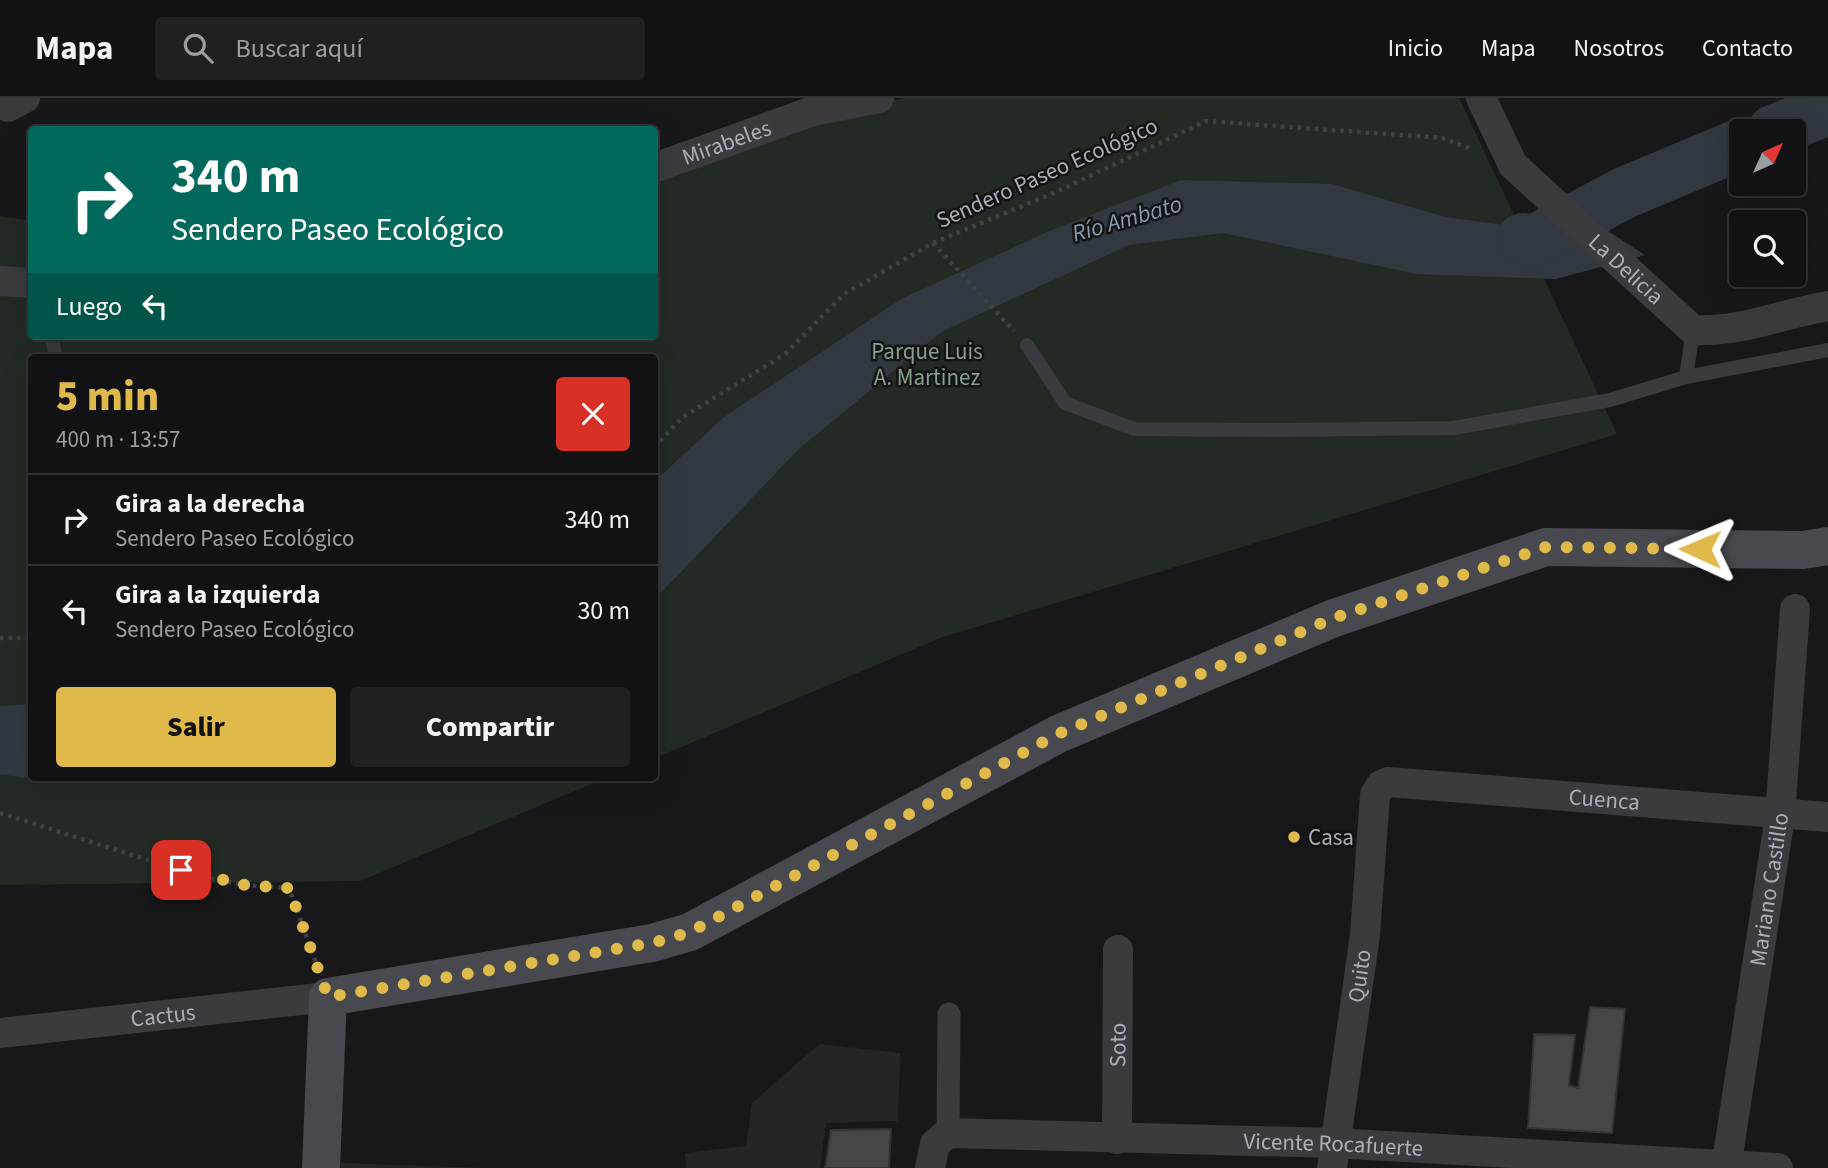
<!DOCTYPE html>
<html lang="es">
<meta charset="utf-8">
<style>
:root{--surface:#121214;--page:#1f2022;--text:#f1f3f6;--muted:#9c9ea0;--line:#313234;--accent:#dfba4b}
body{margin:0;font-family:"Source Sans 3",sans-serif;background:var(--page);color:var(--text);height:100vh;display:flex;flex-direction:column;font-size:26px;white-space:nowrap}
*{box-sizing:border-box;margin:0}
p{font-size:23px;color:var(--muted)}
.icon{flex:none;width:38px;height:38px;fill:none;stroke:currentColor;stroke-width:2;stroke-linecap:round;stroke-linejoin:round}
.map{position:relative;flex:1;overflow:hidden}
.panel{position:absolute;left:28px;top:256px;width:630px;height:427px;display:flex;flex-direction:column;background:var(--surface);border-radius:7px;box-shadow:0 7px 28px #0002,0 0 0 2px var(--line)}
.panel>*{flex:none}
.top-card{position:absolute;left:28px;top:28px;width:630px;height:214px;border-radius:7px;box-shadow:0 7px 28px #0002,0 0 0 2px var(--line);background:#00695c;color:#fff;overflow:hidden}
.needle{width:46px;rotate:45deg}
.buttons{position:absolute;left:1729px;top:21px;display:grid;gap:14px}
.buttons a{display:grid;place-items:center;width:77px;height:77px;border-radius:7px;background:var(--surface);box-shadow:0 7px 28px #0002,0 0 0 2px var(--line);font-size:35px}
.pin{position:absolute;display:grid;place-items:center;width:60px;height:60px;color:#fff;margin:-30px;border-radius:14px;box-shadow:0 4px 10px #0006}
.me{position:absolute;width:77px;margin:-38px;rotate:271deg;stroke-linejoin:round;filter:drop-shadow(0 0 5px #0008)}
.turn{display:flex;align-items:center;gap:24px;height:147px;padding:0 28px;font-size:32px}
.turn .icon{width:91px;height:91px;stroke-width:2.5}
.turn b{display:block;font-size:49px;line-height:60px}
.then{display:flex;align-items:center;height:66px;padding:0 28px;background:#0003;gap:14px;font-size:26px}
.round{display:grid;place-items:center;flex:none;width:74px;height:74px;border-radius:7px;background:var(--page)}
.head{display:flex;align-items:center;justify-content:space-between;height:119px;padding:0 28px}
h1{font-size:42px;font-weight:800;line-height:52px;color:var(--accent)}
.cta{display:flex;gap:14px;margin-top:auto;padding:14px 28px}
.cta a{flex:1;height:80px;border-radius:7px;background:var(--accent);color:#111;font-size:28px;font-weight:800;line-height:80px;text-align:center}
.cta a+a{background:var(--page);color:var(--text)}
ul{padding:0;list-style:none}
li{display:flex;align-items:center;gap:21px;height:91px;padding:0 28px;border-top:2px solid var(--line)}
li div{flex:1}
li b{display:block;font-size:26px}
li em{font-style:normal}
header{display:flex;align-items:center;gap:42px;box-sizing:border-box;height:98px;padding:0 35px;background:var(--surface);border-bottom:2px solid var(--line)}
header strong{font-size:33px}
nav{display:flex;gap:38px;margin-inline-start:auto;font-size:24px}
.search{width:490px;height:63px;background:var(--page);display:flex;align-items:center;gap:18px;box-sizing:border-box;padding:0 24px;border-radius:7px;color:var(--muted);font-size:26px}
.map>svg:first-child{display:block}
.built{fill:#252427}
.green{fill:#232a24}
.water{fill:#32383f}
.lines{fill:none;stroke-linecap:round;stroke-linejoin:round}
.river{stroke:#32383f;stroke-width:52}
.building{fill:#46454a;stroke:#333236;stroke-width:2}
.path{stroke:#404145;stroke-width:4.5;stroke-dasharray:3.5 5;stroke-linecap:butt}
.service{stroke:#3a3a3f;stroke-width:14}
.pedestrian{stroke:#3a3a3f;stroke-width:23}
.minor{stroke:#3a3a3f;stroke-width:30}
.secondary{stroke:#48494e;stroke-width:38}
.route{stroke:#dfba4b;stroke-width:12;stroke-dasharray:0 21.6}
.poi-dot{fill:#dfba4b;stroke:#131315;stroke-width:2.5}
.labels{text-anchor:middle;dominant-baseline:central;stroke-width:5;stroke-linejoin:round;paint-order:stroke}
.street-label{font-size:23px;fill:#acafb8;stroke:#131315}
.park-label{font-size:23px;fill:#85a189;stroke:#131315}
.poi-label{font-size:23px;fill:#acafb8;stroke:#131315;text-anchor:start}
.water-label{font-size:24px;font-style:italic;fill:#8799af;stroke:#131315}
</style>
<header>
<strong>Mapa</strong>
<div class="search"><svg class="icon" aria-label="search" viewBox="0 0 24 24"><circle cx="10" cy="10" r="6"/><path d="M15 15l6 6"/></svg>Buscar aquí</div>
<nav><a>Inicio</a><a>Mapa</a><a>Nosotros</a><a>Contacto</a></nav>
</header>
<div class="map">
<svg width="1828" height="1070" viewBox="0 0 1828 1070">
<rect width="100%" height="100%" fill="#18181a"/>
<!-- built -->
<g class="built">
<path d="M819,946L900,955L898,1023L826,1025L820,1070H686L685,1055L746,1048L752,1005Z"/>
<path d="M341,1065L486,1070H341Z"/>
</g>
<!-- green -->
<path class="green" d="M903,0H1459L1617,336L943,539L655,660L654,259H32V679H608L360,783L0,787V118L31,123L32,238H654L655,78L857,9Z"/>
<!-- water -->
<g class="water">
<path d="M1181,82L1332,86L1445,119L1534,131L1574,111L1645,157L1556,181L1417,176L1223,135L1129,147L941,234L800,350L655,501V383L724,319L901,201L1047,134Z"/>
<path d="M31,606L32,679H100L56,685L0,676V608Z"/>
</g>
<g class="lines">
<!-- river -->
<g class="river">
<path d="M1773,33L1828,11"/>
<path d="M1523,141L1534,143L1624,95L1741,46"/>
</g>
</g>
<!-- building -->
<g class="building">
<path d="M1590,909L1625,911L1612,1035L1528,1030L1534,936L1575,937L1569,987L1578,990Z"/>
<path d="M891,1031L889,1070H825L831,1032Z"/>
</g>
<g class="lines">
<!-- path -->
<g class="path">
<path d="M933,145L1014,233"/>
<path d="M654,349L683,319L785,256L844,196L933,145L1056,94L1206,23L1443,40L1473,52"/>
<path d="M0,540H32"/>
<path d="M0,715L202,779L245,787L289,790L317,868"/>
</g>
<!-- service -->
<g class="service">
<path d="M51,238L56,259"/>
<path d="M1027,247L1065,305L1134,331L1279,332L1454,330L1610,302L1686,279L1828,252"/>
<path d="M1686,279L1693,232"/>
</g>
<!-- pedestrian -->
<path class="pedestrian" d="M948,1035L949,916"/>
<!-- minor -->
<g class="minor">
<path id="s1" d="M1481,0L1513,67L1693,232C1744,234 1780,216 1828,208"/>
<path d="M8,9L25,0"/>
<path id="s2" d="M654,70L813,13L879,0"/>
<path d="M0,183L32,185"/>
<path id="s3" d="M0,935L328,899"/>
<path id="s4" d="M1117,1041L1118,852"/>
<path id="s5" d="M930,1070L935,1046L948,1035L1334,1045L1778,1070"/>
<path id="s6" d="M1332,1070L1365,837L1375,697L1381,687L1388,684L1828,719"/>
<path id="s7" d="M1726,1070L1780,718L1795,511"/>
</g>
<!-- secondary -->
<path class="secondary" d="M321,1070L328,899L652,845L690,834L1058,636L1334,520L1546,449L1803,452L1828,448"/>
</g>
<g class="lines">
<!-- route -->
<path class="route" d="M181,772L245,787L289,790L328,899L652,845L690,834L1058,636L1334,520L1546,449L1700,451"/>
</g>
<!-- markers -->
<circle class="poi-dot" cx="1294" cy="739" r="7"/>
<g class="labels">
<!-- street labels -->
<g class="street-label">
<text stroke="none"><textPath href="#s2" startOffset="77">Mirabeles</textPath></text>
<text transform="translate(1047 75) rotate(-24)">Sendero Paseo Ecológico</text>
<text stroke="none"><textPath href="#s1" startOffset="228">La Delicia</textPath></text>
<text stroke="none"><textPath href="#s6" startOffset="612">Cuenca</textPath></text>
<text stroke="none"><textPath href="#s7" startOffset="282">Mariano Castillo</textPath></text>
<text stroke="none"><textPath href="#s6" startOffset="194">Quito</textPath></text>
<text stroke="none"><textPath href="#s3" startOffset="164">Cactus</textPath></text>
<text stroke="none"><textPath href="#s4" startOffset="94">Soto</textPath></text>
<text stroke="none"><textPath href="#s5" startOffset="427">Vicente Rocafuerte</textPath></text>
</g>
<!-- park labels -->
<g class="park-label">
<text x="927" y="253">Parque Luis<tspan x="927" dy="26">A. Martinez</tspan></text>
</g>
<!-- poi labels -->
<g class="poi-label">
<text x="1308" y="739">Casa</text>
</g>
<!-- water labels -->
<g class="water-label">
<text transform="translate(1127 121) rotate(-16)">Río Ambato</text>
</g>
</g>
</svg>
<div class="buttons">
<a><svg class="needle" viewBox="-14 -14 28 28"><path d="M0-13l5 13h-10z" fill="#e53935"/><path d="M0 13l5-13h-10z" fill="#9c9ea0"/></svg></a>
<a><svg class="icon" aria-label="search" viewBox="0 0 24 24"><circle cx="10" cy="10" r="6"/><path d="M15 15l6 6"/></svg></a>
</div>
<div class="pin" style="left:181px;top:772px;background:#d93025"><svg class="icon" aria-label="arrive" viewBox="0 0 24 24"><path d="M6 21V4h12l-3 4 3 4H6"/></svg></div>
<svg class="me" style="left:1700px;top:451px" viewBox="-20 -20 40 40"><path d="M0-17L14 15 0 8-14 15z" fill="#dfba4b" stroke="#fff" stroke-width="4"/></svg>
<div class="top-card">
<div class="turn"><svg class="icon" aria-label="right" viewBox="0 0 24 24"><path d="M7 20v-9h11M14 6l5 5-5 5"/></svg><div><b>340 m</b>Sendero Paseo Ecológico</div></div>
<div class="then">Luego<svg class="icon" aria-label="left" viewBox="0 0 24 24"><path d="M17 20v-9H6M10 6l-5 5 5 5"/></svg></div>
</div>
<section class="panel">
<div class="head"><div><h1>5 min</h1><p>400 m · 13:57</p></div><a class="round" style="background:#d93025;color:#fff"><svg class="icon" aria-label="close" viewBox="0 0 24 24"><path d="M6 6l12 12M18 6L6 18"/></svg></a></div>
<ul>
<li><svg class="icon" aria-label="right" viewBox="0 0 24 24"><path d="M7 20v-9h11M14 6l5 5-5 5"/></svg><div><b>Gira a la derecha</b><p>Sendero Paseo Ecológico</p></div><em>340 m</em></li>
<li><svg class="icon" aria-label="left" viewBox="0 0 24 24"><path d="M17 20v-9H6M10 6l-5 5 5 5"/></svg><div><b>Gira a la izquierda</b><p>Sendero Paseo Ecológico</p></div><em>30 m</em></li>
</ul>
<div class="cta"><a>Salir</a><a>Compartir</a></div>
</section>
</div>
